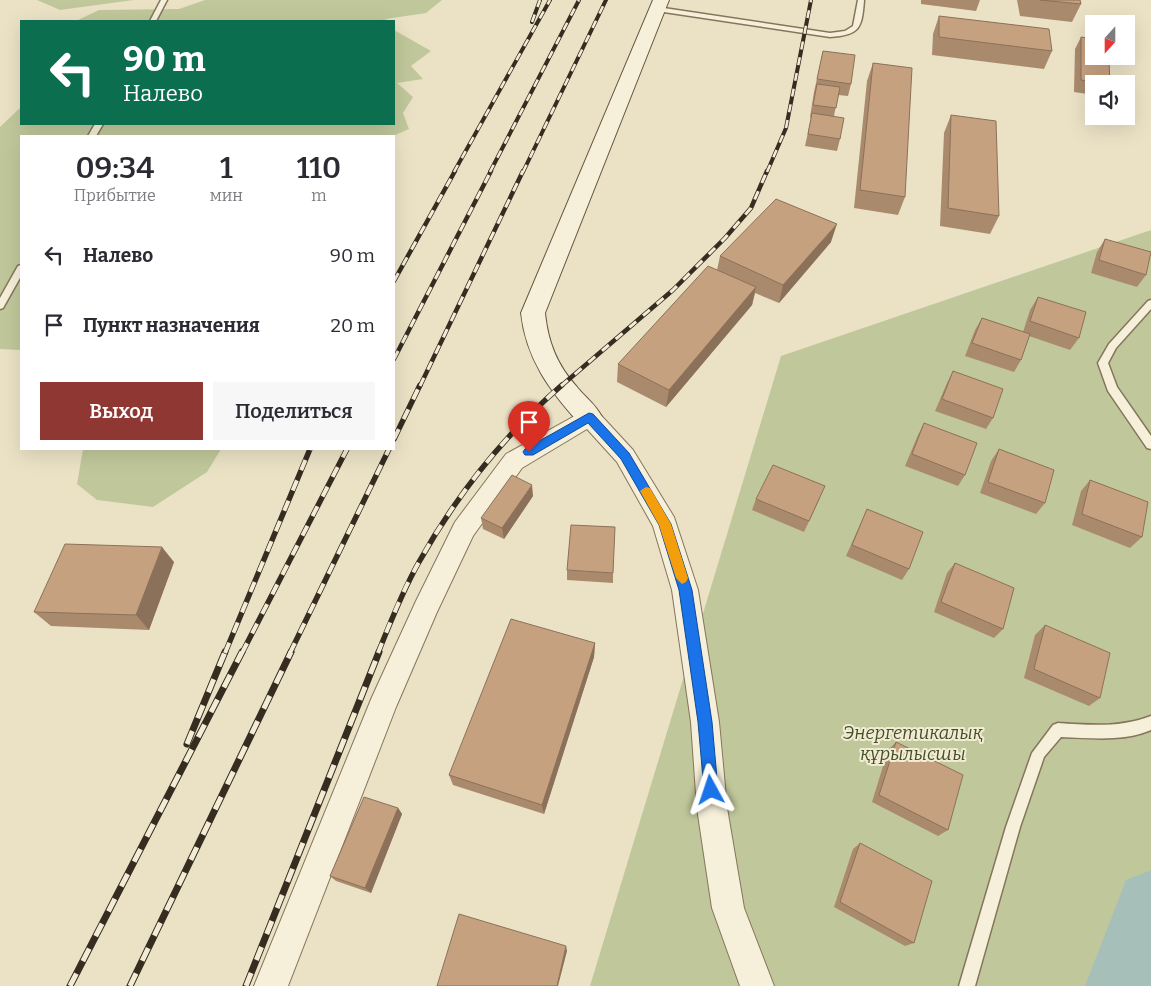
<!DOCTYPE html>
<html lang="ru">
<meta charset="utf-8">
<style>
:root{--surface:#fff;--page:#f7f7f7;--text:#2b2b33;--muted:#7c7c81;--accent:#8f3732}
body{margin:0;font-family:Bitter,serif;background:var(--page);color:var(--text);height:100vh;display:flex;flex-direction:column;font-size:19px;white-space:nowrap}
*{box-sizing:border-box;margin:0}
p{font-size:16px;color:var(--muted)}
.icon{flex:none;width:28px;height:28px;fill:none;stroke:currentColor;stroke-width:2;stroke-linecap:round;stroke-linejoin:round}
.map{position:relative;flex:1;overflow:hidden}
.sheet{position:absolute;left:20px;top:135px;width:375px;height:315px;display:flex;flex-direction:column;background:var(--surface);border-radius:0px;box-shadow:0 5px 20px #0002}
.sheet>*{flex:none}
.top-card{position:absolute;left:20px;top:20px;width:375px;height:105px;border-radius:0px;box-shadow:0 5px 20px #0002;background:#0b6e4f;color:#fff;overflow:hidden}
.needle{width:32px;rotate:201deg}
.buttons{position:absolute;left:1085px;top:15px;display:grid;gap:10px}
.buttons a{display:grid;place-items:center;width:50px;height:50px;border-radius:0px;background:var(--surface);box-shadow:0 5px 20px #0002;font-size:25px}
.pin{position:absolute;display:grid;place-items:center;width:42px;height:42px;color:#fff;margin:-51px -21px;border-radius:50% 50% 50% 0;rotate:-45deg;box-shadow:0 0 5px #0007}
.pin .icon{rotate:45deg}
.me{position:absolute;width:55px;margin:-28px;rotate:355deg;stroke-linejoin:round;filter:drop-shadow(0 0 4px #0008)}
.turn{display:flex;align-items:center;gap:18px;height:105px;padding:0 20px;font-size:22px}
.turn .icon{width:65px;height:65px;stroke-width:2.5}
.turn b{display:block;font-size:35px;line-height:42px}
.eta{display:flex;justify-content:space-evenly;align-items:center;height:85px;text-align:center}
.eta b{font-size:30px;font-weight:600;line-height:35px}
.primary-button{display:flex;gap:10px;margin-top:auto;padding:10px 20px}
.primary-button a{flex:1;height:58px;border-radius:0px;background:var(--accent);color:#fff;font-size:20px;font-weight:600;line-height:58px;text-align:center}
.primary-button a+a{background:var(--page);color:var(--text)}
ul{padding:0;list-style:none}
li{display:flex;align-items:center;gap:15px;height:70px;padding:0 20px}
li div{flex:1}
li b{display:block;font-size:19px}
li em{font-style:normal}
.map>svg:first-child{display:block}
.green{fill:#c0c89b}
.lines{fill:none;stroke-linecap:round;stroke-linejoin:round}
.river{fill:#a7bfb9;fill-rule:evenodd}
.lane-casing{stroke:#85755d;stroke-width:3}
.street-casing{stroke:#85755d;stroke-width:2}
.secondary-casing{stroke:#665641;stroke-width:2}
.lane{fill:#f6efd9;fill-rule:evenodd}
.street{fill:#f6efd9;fill-rule:evenodd}
.secondary{fill:#f6efd9;fill-rule:evenodd}
.rail-far3-casing{stroke:#362c20;stroke-width:4}
.rail-far2-casing{stroke:#362c20;stroke-width:4.5}
.rail-far1-casing{stroke:#362c20;stroke-width:5.5}
.rail-casing{stroke:#362c20;stroke-width:7}
.rail-far3{stroke:#f3ecd5;stroke-width:2.5;stroke-dasharray:8;stroke-linecap:butt}
.rail-far2{stroke:#f3ecd5;stroke-width:3;stroke-dasharray:9;stroke-linecap:butt}
.rail-far1{stroke:#f3ecd5;stroke-width:4;stroke-dasharray:11;stroke-linecap:butt}
.rail{stroke:#f3ecd5;stroke-width:5;stroke-dasharray:14;stroke-linecap:butt}
.wall{fill:#aa8a6d}
.shaded-wall{fill:#8b7159}
.building{fill:#c6a17f;stroke:#8b7159}
.route{fill:#1a73e8;stroke:#114b97}
.slow{fill:#f59e0b}
.labels{text-anchor:middle;dominant-baseline:central;stroke-width:4;stroke-linejoin:round;paint-order:stroke}
.near-park-label{font-size:18px;font-style:italic;fill:#445128;stroke:#f3ecd5}
</style>
<div class="map">
<svg width="1151" height="986" viewBox="0 0 1151 986">
<rect width="100%" height="100%" fill="#ebe2c6"/>
<!-- green -->
<g class="green">
<path d="M37,0H134L60,10Z"/>
<path d="M205,0H442L426,13L386,19L387,21H76L99,10L179,9Z"/>
<path d="M394,30L431,51L411,66L423,79L397,83L413,97L403,113L409,129L393,136H21V350L0,349V127L21,107V124H394Z"/>
<path d="M1151,230V986H590L781,356Z"/>
<path d="M83,449H221L207,472L153,507L97,500L77,484Z"/>
</g>
<g class="lines">
<!-- river -->
<path class="river" d="M1151,870V986H1085L1126,880Z"/>
<defs>
<g id="lane">
<path d="M161,0H167L156,21H150Z"/>
<path d="M858,0H864C862,28 860,35 830,37L657,11L654,9L657,7L830,33L845,31L853,26Z"/>
<path d="M95,124H103L96,136H88Z"/>
<path d="M21,265V276L3,308L0,309V298L18,266Z"/>
<path d="M1151,300V309L1116,348L1108,363L1117,387L1151,436V449L1147,448L1108,391L1098,363L1109,344L1148,301Z"/>
<path d="M1151,716V730C1123,742 1091,738 1061,737L1044,757L1020,827L975,986H959L1006,827L1032,753L1053,725L1058,723C1089,725 1121,728 1151,716Z"/>
</g>
<path id="street" d="M589,408L597,411L633,450L674,517L698,590L719,722L727,808L744,908L774,986H740L712,908L697,808L691,722L672,590L653,526L617,462L587,429L522,468L473,536L437,612L396,707L288,986H254L372,697L416,601L455,522L506,454Z"/>
<path id="secondary" d="M653,0H669L545,313C548,342 557,365 577,387C585,397 596,405 602,417L598,424L589,427L580,424C550,391 526,359 521,313Z"/>
</defs>
<!-- lane casing -->
<use href="#lane" class="lane-casing"/>
<!-- street casing -->
<use href="#street" class="street-casing"/>
<!-- secondary casing -->
<use href="#secondary" class="secondary-casing"/>
<!-- lane -->
<use href="#lane" class="lane"/>
<!-- street -->
<use href="#street" class="street"/>
<!-- secondary -->
<use href="#secondary" class="secondary"/>
<defs>
<g id="rail-far3">
<path d="M532,22L540,0"/>
<path d="M454,172L550,0"/>
<path d="M490,172L579,0"/>
<path d="M523,172L606,0"/>
<path d="M767,172L786,128L811,0"/>
</g>
<g id="rail-far2">
<path d="M394,281L455,171"/>
<path d="M394,359L491,171"/>
<path d="M420,386L523,171"/>
<path d="M561,386L673,290L725,238L751,208L767,171"/>
</g>
<g id="rail-far1">
<path d="M394,439L420,385"/>
<path d="M225,653L310,449"/>
<path d="M242,653L347,449"/>
<path d="M290,653L389,449"/>
<path d="M378,653C390,623 403,590 419,562C456,496 504,435 562,385"/>
</g>
<g id="rail">
<path d="M187,744L225,652"/>
<path d="M70,986L242,652"/>
<path d="M130,986L291,652"/>
<path d="M246,986L379,652"/>
</g>
</defs>
<!-- rail-far3 casing -->
<use href="#rail-far3" class="rail-far3-casing"/>
<!-- rail-far2 casing -->
<use href="#rail-far2" class="rail-far2-casing"/>
<!-- rail-far1 casing -->
<use href="#rail-far1" class="rail-far1-casing"/>
<!-- rail casing -->
<use href="#rail" class="rail-casing"/>
<!-- rail-far3 -->
<use href="#rail-far3" class="rail-far3"/>
<!-- rail-far2 -->
<use href="#rail-far2" class="rail-far2"/>
<!-- rail-far1 -->
<use href="#rail-far1" class="rail-far1"/>
<!-- rail -->
<use href="#rail" class="rail"/>
</g>
<!-- wall -->
<g class="wall">
<path d="M921,0H980L976,11L921,4Z"/>
<path d="M1017,0H1080L1081,4L1072,22L1020,16Z"/>
<path d="M939,16L1052,51L1044,69L932,55L933,34Z"/>
<path d="M1081,37L1110,84H1094V95L1074,92L1075,49Z"/>
<path d="M823,51L851,84L848,96L838,95L834,116L840,139L837,151L805,146L811,118L810,117L814,92Z"/>
<path d="M873,63L905,197L898,215L854,208L867,81Z"/>
<path d="M951,115L999,216L990,234L940,226L944,133Z"/>
<path d="M1105,239L1146,275L1137,287L1091,273L1097,252Z"/>
<path d="M831,242L779,303L755,293L752,305L666,407L617,382L618,364L717,270L720,256Z"/>
<path d="M1038,297L1079,338L1070,350L1029,336L1021,360L1014,372L965,356L975,330L982,318L1023,332L1030,310Z"/>
<path d="M953,371L993,418L986,429L935,411L947,383Z"/>
<path d="M924,423L965,475L958,486L905,466L918,435Z"/>
<path d="M999,449L1045,503L1036,514L980,493L991,461Z"/>
<path d="M1090,480L1142,537L1130,548L1072,525L1081,491Z"/>
<path d="M533,496L504,539L483,529L481,518Z"/>
<path d="M820,498L804,532L752,510L756,499Z"/>
<path d="M867,509L909,569L902,580L846,556L862,520Z"/>
<path d="M174,562L149,630L51,626L34,612Z"/>
<path d="M955,563L1003,629L994,638L934,612L947,573Z"/>
<path d="M567,570L613,573V583L567,580Z"/>
<path d="M1045,625L1100,698L1089,706L1024,678L1035,635Z"/>
<path d="M595,643L594,657L544,814L453,785L449,775Z"/>
<path d="M896,742L948,830L938,836L872,802L888,750Z"/>
<path d="M398,808L402,814L371,893L336,881L330,876Z"/>
<path d="M860,843L914,943L905,946L834,907L853,849Z"/>
</g>
<!-- shaded-wall -->
<g class="shaded-wall">
<path d="M837,224L831,242L779,303L783,285Z"/>
<path d="M756,287L752,305L666,407L669,390Z"/>
<path d="M532,485L533,496L504,539L502,528Z"/>
<path d="M162,547L174,562L149,630L136,615Z"/>
<path d="M595,643L594,657L544,814L542,805Z"/>
<path d="M398,808L402,814L371,893L365,888Z"/>
<path d="M566,946L567,951L558,986H557Z"/>
</g>
<!-- building -->
<g class="building">
<path d="M1040,0H1080L1081,4Z"/>
<path d="M939,16L1049,29L1052,51L939,37Z"/>
<path d="M1081,37L1094,39V56H1106V58L1109,61L1110,84H1105L1081,80Z"/>
<path d="M823,51L855,55L851,84L817,79Z"/>
<path d="M873,63L912,68L905,197L860,190Z"/>
<path d="M817,84L840,87L836,108L813,105Z"/>
<path d="M812,113L844,118L840,139L808,134Z"/>
<path d="M951,115L996,121L999,216L948,208Z"/>
<path d="M776,199L837,224L783,285L720,256Z"/>
<path d="M1105,239L1151,252L1146,275L1099,260Z"/>
<path d="M708,266L756,287L669,390L618,364Z"/>
<path d="M1038,297L1086,312L1079,338L1030,321Z"/>
<path d="M982,318L1030,334L1021,360L972,343Z"/>
<path d="M953,371L1003,389L993,418L942,399Z"/>
<path d="M924,423L977,443L965,475L912,454Z"/>
<path d="M999,449L1054,470L1045,503L988,482Z"/>
<path d="M773,465L825,486L809,521L756,499Z"/>
<path d="M512,475L532,485L502,528L481,518Z"/>
<path d="M1090,480L1148,502L1142,537L1082,514Z"/>
<path d="M867,509L923,532L909,569L852,545Z"/>
<path d="M571,525L615,527L613,573L567,570Z"/>
<path d="M65,544L162,547L136,615L34,612Z"/>
<path d="M955,563L1014,588L1003,629L941,602Z"/>
<path d="M511,619L595,643L542,805L449,775Z"/>
<path d="M1045,625L1110,653L1100,698L1034,669Z"/>
<path d="M896,742L963,775L948,830L879,795Z"/>
<path d="M364,797L398,808L365,888L330,876Z"/>
<path d="M860,843L932,881L914,943L840,902Z"/>
<path d="M459,914L566,946L557,986H437Z"/>
</g>
<!-- route -->
<path class="route" d="M589,413L593,414L629,453L671,524L692,590L712,722L718,790L716,795L711,797L706,795L704,790L698,722L679,590L659,525L621,459L588,423L533,455H525L523,452L525,449Z"/>
<!-- slow -->
<path class="slow" d="M646,487L650,488L671,524L688,578L686,582L682,584L676,578L659,525L640,491Z"/>
<g class="labels">
<!-- near-park labels -->
<g class="near-park-label">
<text x="913" y="733">Энергетикалық<tspan x="913" dy="21">құрылысшы</tspan></text>
</g>
</g>
</svg>
<div class="buttons">
<a><svg class="needle" viewBox="-14 -14 28 28"><path d="M0-13l5 13h-10z" fill="#e53935"/><path d="M0 13l5-13h-10z" fill="#7c7c81"/></svg></a>
<a><svg class="icon" aria-label="sound" viewBox="0 0 24 24"><path d="M4 9h4l5-4v14l-5-4H4zM17 9q2 3 0 6"/></svg></a>
</div>
<div class="pin" style="left:529px;top:452px;background:#d93025"><svg class="icon" aria-label="arrive" viewBox="0 0 24 24"><path d="M6 21V4h12l-3 4 3 4H6"/></svg></div>
<svg class="me" style="left:711px;top:790px" viewBox="-20 -20 40 40"><path d="M0-17L14 15 0 8-14 15z" fill="#1a73e8" stroke="#fff" stroke-width="4"/></svg>
<div class="top-card">
<div class="turn"><svg class="icon" aria-label="left" viewBox="0 0 24 24"><path d="M17 20v-9H6M10 6l-5 5 5 5"/></svg><div><b>90 m</b>Налево</div></div>
</div>
<section class="sheet">
<div class="eta">
<div><b>09:34</b><p>Прибытие</p></div>
<div><b>1</b><p>мин</p></div>
<div><b>110</b><p>m</p></div>
</div>
<ul>
<li><svg class="icon" aria-label="left" viewBox="0 0 24 24"><path d="M17 20v-9H6M10 6l-5 5 5 5"/></svg><div><b>Налево</b></div><em>90 m</em></li>
<li><svg class="icon" aria-label="arrive" viewBox="0 0 24 24"><path d="M6 21V4h12l-3 4 3 4H6"/></svg><div><b>Пункт назначения</b></div><em>20 m</em></li>
</ul>
<div class="primary-button"><a>Выход</a><a>Поделиться</a></div>
</section>
</div>
